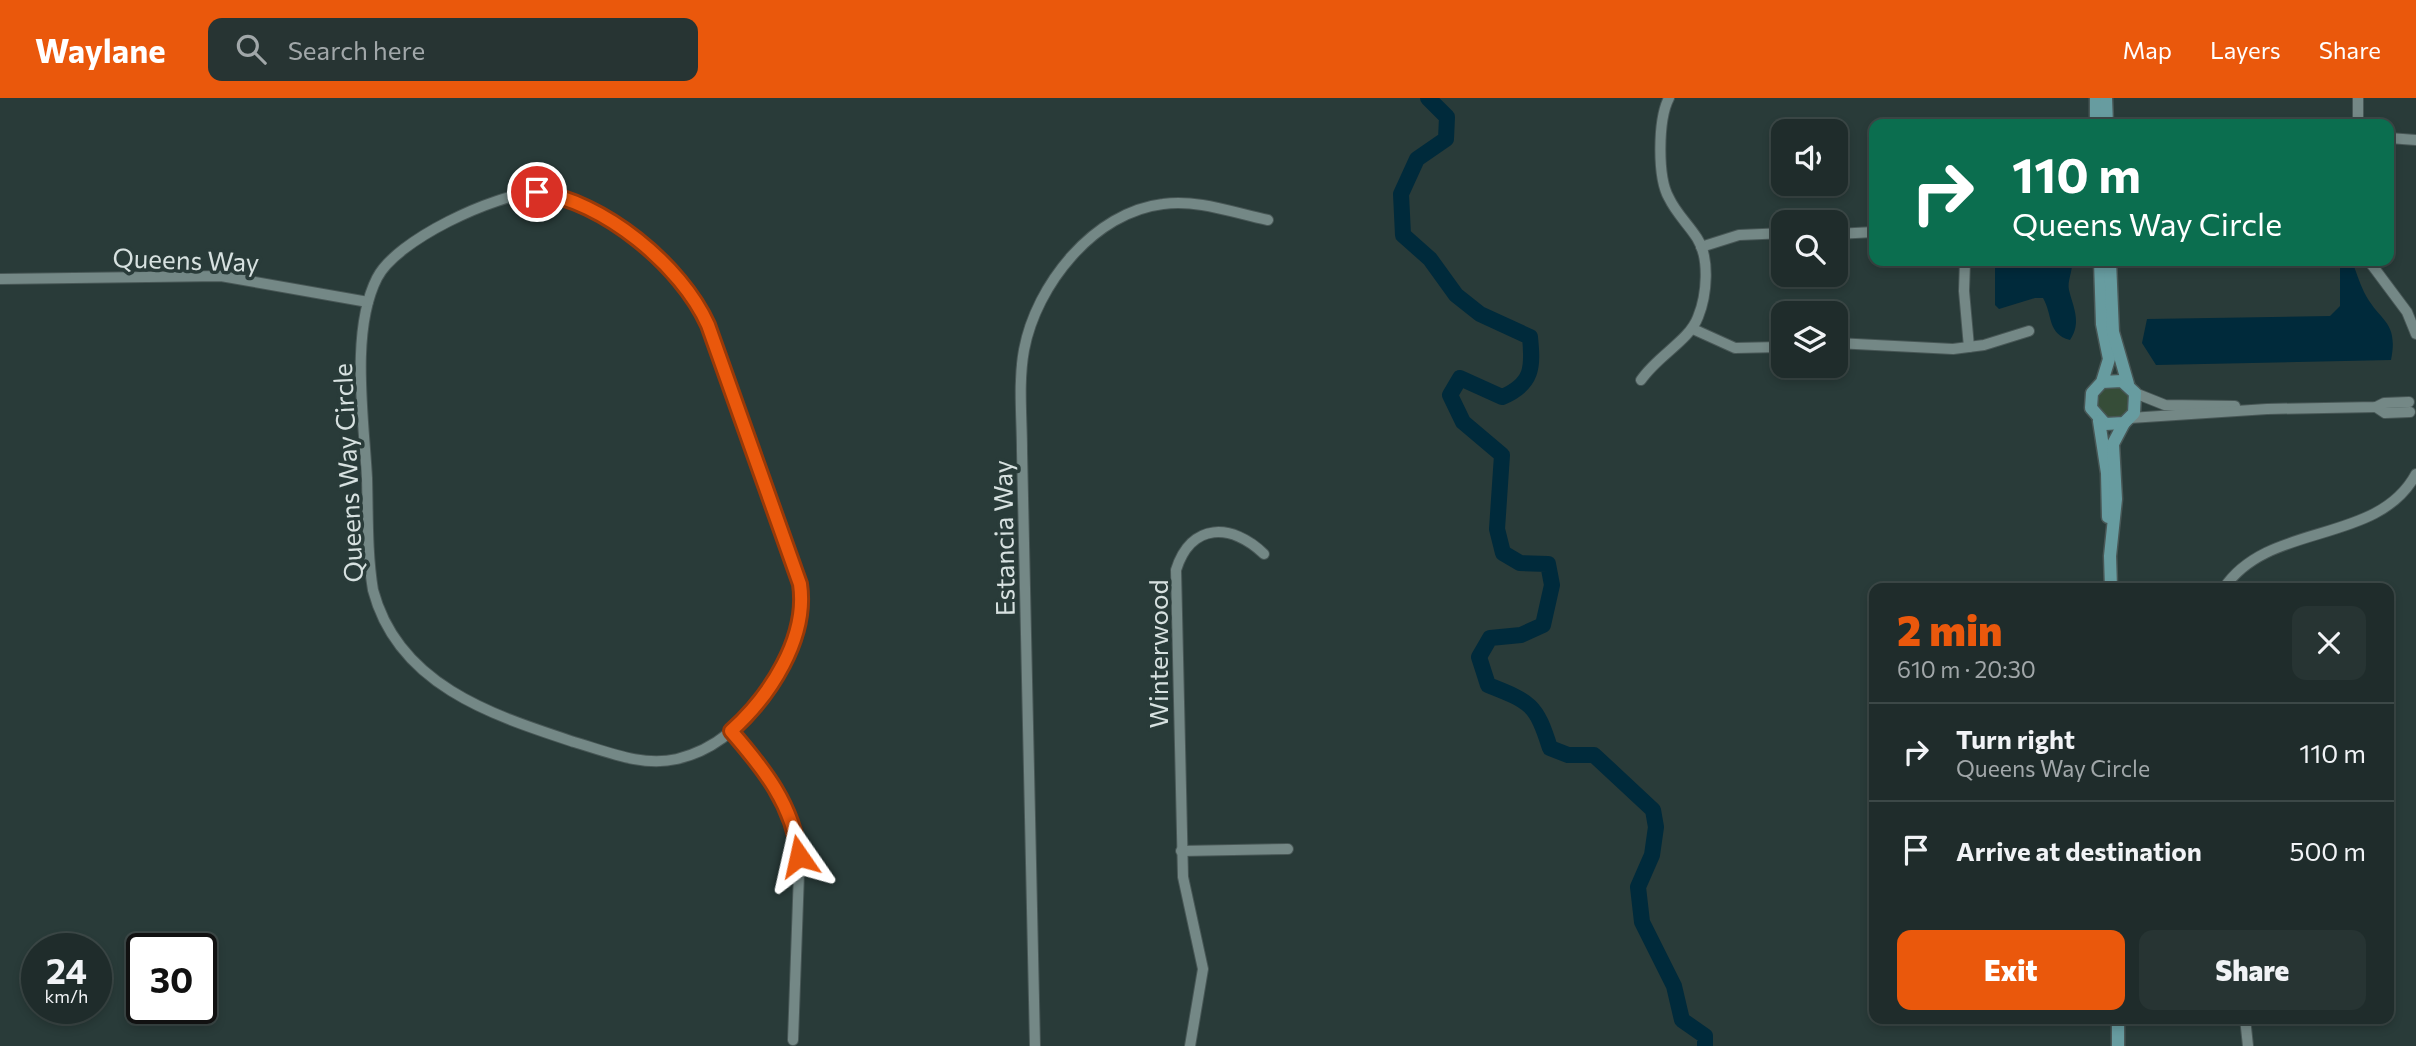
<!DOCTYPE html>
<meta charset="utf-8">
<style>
:root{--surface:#1f2c2b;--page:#273433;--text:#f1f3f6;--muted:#a1a7a9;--line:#3c4847;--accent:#ea580c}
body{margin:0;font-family:Commissioner,sans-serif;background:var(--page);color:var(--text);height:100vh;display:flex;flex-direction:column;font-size:26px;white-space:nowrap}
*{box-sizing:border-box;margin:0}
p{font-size:23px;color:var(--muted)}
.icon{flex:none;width:38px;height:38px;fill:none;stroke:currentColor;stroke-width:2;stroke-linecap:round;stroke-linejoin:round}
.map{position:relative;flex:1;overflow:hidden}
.side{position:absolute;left:1869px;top:485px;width:525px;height:441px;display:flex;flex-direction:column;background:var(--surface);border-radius:14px;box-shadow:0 4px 10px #0003,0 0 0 2px var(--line)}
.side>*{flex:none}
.banner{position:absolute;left:1869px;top:21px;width:525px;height:147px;border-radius:14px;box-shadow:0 4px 10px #0003,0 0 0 2px var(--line);background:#0b6e4f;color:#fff;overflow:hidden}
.tools{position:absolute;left:1771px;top:21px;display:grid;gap:14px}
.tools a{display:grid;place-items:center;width:77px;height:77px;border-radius:14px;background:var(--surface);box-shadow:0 4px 10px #0003,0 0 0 2px var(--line);font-size:35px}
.speed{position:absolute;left:21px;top:835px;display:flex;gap:14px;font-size:35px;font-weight:700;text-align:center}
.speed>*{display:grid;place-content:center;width:91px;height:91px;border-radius:50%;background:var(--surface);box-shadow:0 4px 10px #0003,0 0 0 2px var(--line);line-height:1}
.speed small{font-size:18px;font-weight:400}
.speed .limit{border:4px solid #111;border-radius:10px;background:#fff;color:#111}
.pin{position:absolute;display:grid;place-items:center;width:60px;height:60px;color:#fff;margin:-30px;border:4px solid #fff;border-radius:50%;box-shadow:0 2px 7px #0007}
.me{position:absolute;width:77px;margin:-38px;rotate:349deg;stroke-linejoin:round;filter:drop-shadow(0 0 5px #0008)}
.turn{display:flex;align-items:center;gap:24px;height:147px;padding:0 28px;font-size:32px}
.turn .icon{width:91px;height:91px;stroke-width:2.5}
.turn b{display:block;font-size:49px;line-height:60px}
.round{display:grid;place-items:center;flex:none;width:74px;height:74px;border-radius:14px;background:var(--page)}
.overview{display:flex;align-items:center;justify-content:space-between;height:119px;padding:0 28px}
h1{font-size:42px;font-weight:800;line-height:52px;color:var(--accent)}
.primary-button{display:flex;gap:14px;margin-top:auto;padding:14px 28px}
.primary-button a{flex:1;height:80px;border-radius:14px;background:var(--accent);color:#fff;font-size:28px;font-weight:800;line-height:80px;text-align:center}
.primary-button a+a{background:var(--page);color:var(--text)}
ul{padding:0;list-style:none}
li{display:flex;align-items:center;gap:21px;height:98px;padding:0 28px;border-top:2px solid var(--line)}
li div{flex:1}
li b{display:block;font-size:26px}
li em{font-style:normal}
header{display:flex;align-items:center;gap:42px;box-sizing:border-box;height:98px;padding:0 35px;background:var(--accent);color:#fff}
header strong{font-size:33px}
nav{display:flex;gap:38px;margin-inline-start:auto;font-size:24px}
.search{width:490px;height:63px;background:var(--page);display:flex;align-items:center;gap:18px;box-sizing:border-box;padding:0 24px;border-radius:14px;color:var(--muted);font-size:26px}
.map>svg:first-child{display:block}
.green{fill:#364d38}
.water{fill:#002a3b}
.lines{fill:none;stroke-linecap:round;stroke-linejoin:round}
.river{stroke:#002a3b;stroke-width:16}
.street-casing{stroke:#485756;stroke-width:12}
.secondary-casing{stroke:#485756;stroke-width:15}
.street{stroke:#748886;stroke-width:10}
.secondary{stroke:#679ca0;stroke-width:12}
.route-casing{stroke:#983908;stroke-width:18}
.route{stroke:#ea580c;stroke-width:12}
.labels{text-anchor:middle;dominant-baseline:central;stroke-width:7;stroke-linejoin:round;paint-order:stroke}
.street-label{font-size:26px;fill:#d7e1e0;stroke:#293b39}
</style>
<header>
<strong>Waylane</strong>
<div class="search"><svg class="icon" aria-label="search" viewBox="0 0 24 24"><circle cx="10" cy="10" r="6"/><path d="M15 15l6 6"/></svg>Search here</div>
<nav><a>Map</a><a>Layers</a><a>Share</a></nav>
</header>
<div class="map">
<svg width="2416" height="948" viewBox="0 0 2416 948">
<rect width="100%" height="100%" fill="#293b39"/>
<!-- green -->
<circle class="green" cx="2114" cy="304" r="16"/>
<!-- water -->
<g class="water">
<path d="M1998,163H2072C2073,173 2067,183 2069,192C2073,209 2082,224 2070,242C2047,236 2053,217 2043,200H2035L1999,211L1995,207V169Z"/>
<path d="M2340,163H2352C2356,173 2359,184 2364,194C2379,224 2399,222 2391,262L2156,267L2142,245L2147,221L2330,218L2340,208Z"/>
</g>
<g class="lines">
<!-- river -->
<path class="river" d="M1428,0L1447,19L1446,41L1417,61L1401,96L1403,137L1430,161L1456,197L1480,216L1530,239C1533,269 1533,286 1502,299L1460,280L1450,297L1463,324L1502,357L1497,431L1503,455L1520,465L1548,466L1552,487L1543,527L1521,537L1490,540L1479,559L1488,587C1531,604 1536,606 1550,650L1568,657H1594L1653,712L1656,729L1652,757L1638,789L1642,824L1674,888L1682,922L1705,938V948"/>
<defs>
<g id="street">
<path d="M2358,0V26"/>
<path d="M2389,40L2416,42"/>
<path d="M537,94C593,102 670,158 698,208C723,252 737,305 754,352C768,394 787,435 798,478C807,514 794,542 777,573C756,613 724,650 677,661C642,669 608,654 574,644C492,617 398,587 373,492C367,456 368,417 367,380C364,322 350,233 377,180C396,142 495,96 537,94Z"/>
<path d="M1836,136L1874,134"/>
<path d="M1701,149L1739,137L1783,135"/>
<path d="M1965,163L1964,193L1969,249"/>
<path d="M2369,163L2407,214L2416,236"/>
<path d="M0,181L221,178L368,204"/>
<path d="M1693,231L1735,250L1783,249"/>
<path d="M1836,245L1953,251L1984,247L2029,233"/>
<path d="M1641,282C1658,257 1689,243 1698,219C1707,197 1710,160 1697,140C1688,126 1676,115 1669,100C1657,79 1658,21 1669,0"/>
<path d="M2135,295L2165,307L2235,308"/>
<path d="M2376,309L2385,315L2410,314"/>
<path d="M2130,320L2267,311L2376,309L2384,305L2409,304"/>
<path d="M2224,490C2269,423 2377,448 2416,376"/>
<path d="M2389,590H2390"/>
<path d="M731,633L784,702L797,743L799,775L793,942"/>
<path d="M1181,753L1288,751"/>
<path d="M2245,920L2248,948"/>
<path d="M1035,948L1022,353C1022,320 1018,285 1024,252C1036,187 1094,114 1163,106C1198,101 1234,115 1268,122"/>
<path d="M1190,948L1203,871L1183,779L1176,472C1191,424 1232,425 1264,456"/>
</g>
<g id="secondary">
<path d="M2096,0V26"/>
<path d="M2106,0L2107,26"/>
<path d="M2100,163L2102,226L2109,261L2102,284L2092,295L2091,310L2105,326L2124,325L2134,315L2135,295L2122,283L2102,284"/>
<path d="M2110,163L2113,234L2128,286"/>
<path d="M2099,323L2107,375L2108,419"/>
<path d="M2111,490L2110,458L2116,401L2113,346L2124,325"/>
<path d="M2118,920V948"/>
</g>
</defs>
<!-- street casing -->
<use href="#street" class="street-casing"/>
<!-- secondary casing -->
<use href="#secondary" class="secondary-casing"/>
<!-- street -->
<use href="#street" class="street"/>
<!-- secondary -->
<use href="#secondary" class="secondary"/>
</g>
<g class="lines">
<defs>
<path id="route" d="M537,94C603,103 681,167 708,227L800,486C808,540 770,598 731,633C764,671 793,707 799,758"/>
</defs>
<!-- route casing -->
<use href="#route" class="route-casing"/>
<!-- route -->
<use href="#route" class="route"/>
</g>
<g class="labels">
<!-- street labels -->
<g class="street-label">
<text transform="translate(186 161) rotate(2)">Queens Way</text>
<text transform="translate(347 375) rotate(-93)">Queens Way Circle</text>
<text transform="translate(1003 440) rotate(-91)">Estancia Way</text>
<text transform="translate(1157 556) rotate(-90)">Winterwood</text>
</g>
</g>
</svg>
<div class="tools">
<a><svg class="icon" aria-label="sound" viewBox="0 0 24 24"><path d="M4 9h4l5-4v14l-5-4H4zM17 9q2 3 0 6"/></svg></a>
<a><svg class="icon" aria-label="search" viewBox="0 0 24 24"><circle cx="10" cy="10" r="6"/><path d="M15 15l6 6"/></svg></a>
<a><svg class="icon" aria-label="layers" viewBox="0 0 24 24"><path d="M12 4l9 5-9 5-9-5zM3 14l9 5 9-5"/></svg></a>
</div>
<div class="speed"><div>24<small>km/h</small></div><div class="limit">30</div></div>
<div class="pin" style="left:537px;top:94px;background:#d93025"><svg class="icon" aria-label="arrive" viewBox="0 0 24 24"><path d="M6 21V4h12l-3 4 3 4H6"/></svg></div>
<svg class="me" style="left:799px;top:758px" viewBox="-20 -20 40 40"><path d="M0-17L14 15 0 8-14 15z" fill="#ea580c" stroke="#fff" stroke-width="4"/></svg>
<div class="banner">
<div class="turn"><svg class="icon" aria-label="right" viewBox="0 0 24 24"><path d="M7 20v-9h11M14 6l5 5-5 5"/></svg><div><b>110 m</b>Queens Way Circle</div></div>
</div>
<section class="side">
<div class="overview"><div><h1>2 min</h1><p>610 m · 20:30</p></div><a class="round"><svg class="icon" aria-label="close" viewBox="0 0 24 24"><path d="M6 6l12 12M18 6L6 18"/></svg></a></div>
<ul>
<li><svg class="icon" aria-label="right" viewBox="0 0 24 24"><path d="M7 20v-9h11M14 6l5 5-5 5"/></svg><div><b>Turn right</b><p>Queens Way Circle</p></div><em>110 m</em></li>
<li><svg class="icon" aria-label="arrive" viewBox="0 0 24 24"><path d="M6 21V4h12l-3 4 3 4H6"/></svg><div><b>Arrive at destination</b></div><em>500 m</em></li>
</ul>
<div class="primary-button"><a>Exit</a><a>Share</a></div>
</section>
</div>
